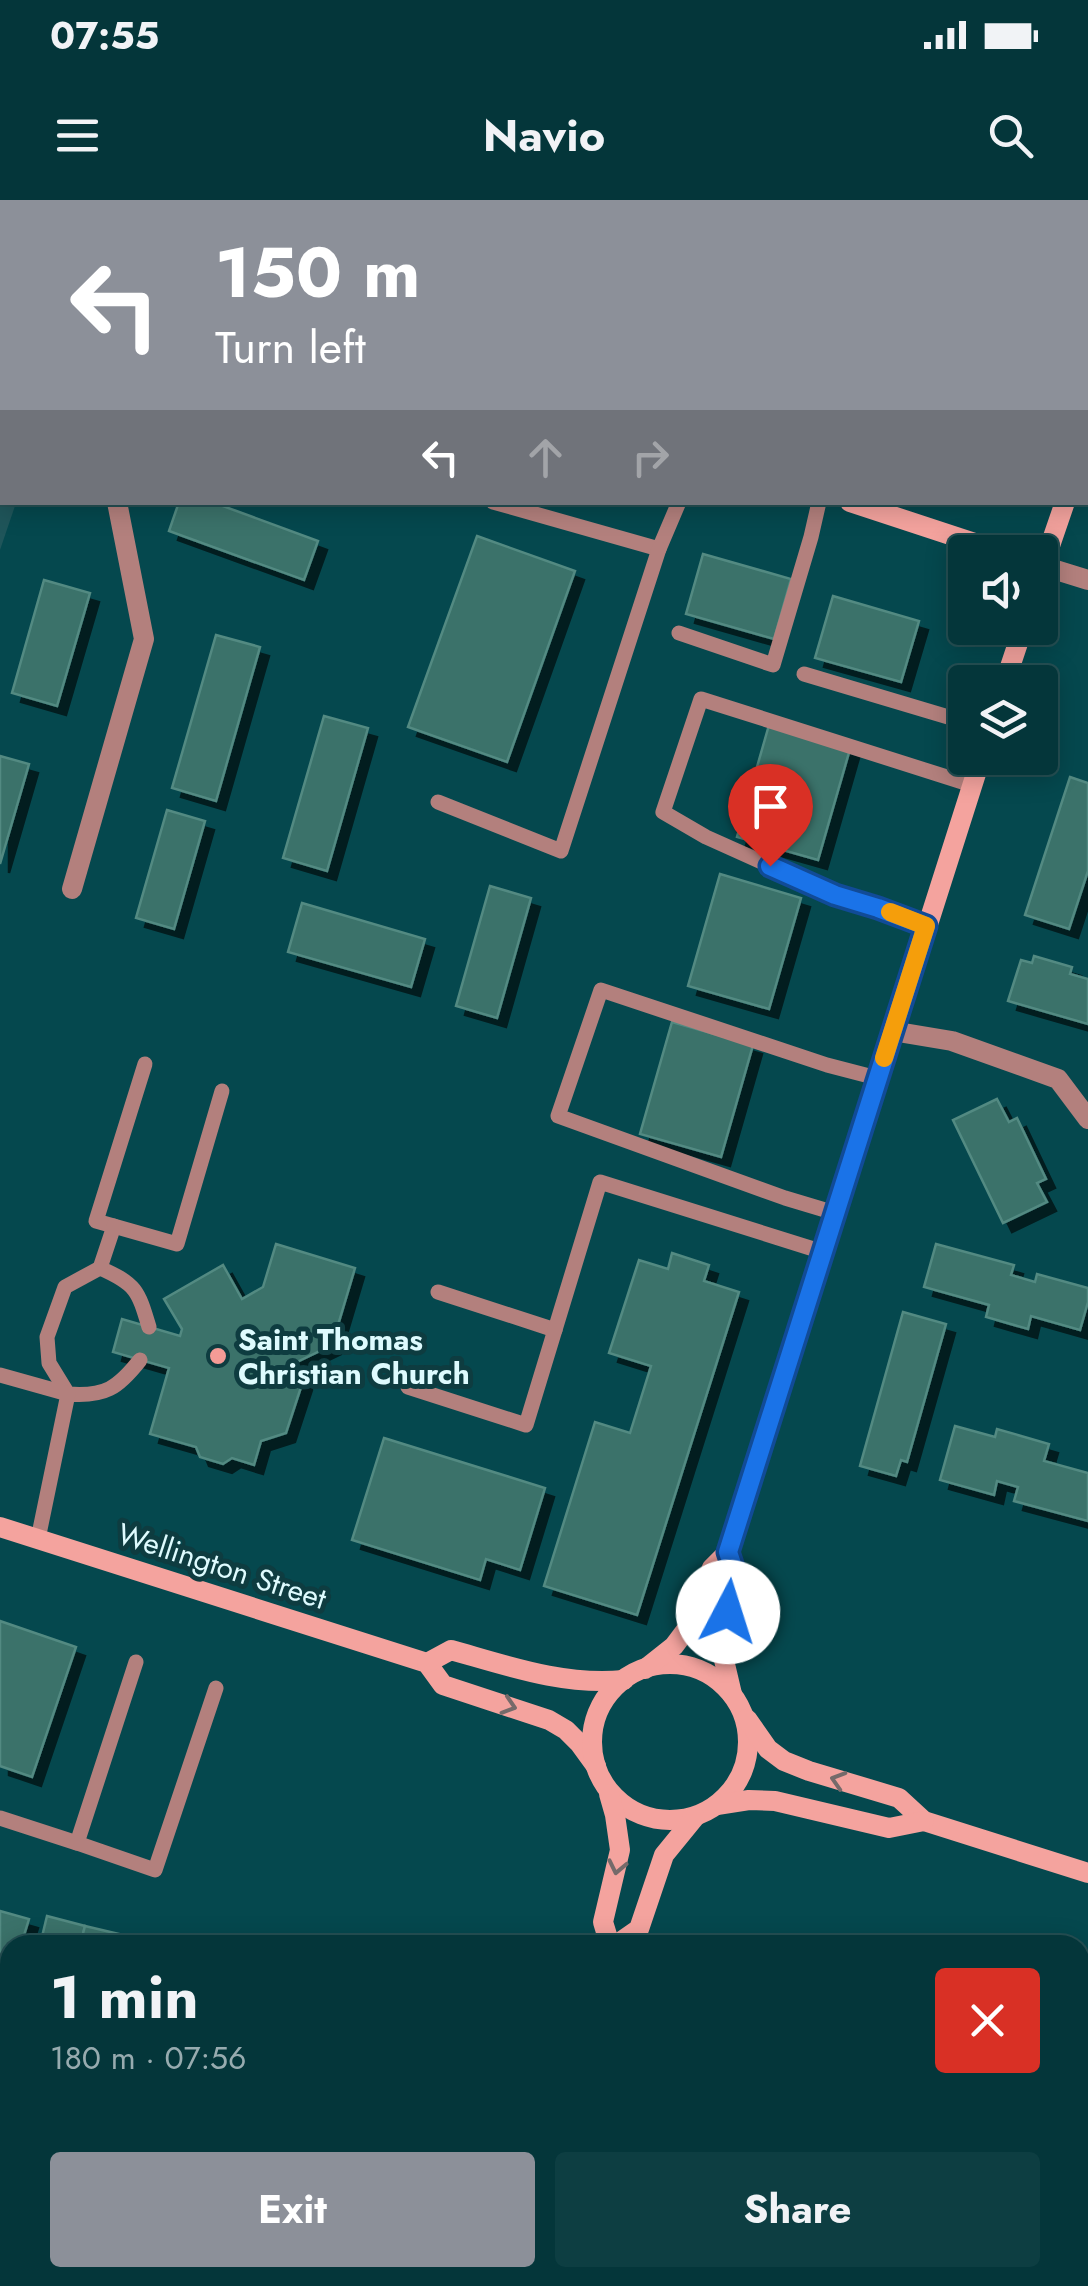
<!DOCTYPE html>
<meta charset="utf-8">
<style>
:root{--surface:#04363a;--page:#0d3e42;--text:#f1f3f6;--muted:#97abaf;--line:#255054;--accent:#8c9099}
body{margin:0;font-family:Jost,sans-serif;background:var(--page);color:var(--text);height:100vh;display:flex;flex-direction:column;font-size:38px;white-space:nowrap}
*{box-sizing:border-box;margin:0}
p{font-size:32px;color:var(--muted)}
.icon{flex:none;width:55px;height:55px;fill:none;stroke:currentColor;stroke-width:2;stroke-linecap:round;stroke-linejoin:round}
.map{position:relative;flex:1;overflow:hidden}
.side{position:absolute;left:0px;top:1735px;width:1090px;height:352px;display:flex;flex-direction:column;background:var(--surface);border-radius:30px 30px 0 0;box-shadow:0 5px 25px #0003,0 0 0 2px var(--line)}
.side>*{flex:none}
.top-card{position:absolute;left:0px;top:0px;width:1090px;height:305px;box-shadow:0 5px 25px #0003,0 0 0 2px var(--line);background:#8c9099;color:#fff;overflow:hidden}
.tools{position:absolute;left:948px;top:335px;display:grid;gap:20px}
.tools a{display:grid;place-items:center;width:110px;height:110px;border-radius:10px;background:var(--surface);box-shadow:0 5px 25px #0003,0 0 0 2px var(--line);font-size:50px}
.pin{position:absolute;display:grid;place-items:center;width:85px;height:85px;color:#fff;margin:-102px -42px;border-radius:50% 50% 50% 0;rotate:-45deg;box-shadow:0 0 10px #0007}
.pin .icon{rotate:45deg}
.me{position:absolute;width:110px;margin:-55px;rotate:5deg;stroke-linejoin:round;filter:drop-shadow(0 0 8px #0008)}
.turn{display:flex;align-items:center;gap:35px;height:210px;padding:0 50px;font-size:45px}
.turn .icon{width:130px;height:130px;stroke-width:2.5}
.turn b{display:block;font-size:70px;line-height:85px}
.lanes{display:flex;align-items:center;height:95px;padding:0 50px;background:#0003;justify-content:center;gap:50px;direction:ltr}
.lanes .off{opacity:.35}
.round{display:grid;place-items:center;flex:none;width:105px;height:105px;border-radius:10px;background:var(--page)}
.overview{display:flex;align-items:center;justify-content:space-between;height:170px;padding:0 50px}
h1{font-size:60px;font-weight:700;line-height:75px}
.primary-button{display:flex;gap:20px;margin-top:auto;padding:20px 50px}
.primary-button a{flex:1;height:115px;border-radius:10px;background:var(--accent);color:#fff;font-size:40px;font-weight:700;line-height:115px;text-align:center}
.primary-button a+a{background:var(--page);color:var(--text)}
.status{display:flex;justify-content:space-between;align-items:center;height:70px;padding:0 50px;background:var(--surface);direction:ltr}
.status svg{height:28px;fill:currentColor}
header{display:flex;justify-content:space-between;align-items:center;height:130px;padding:0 50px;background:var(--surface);font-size:45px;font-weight:700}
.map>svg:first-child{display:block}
.built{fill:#1f555a}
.water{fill:#182e30}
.building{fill:#3a726a;stroke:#538a82;stroke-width:2.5;filter:url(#shadow)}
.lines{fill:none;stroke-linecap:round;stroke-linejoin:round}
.lane{stroke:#b3807d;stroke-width:15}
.street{stroke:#b3807d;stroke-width:20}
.secondary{stroke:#f4a39e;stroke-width:20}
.oneway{stroke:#756a6a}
.route-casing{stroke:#114b97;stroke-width:25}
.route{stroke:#1a73e8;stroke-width:18}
.slow{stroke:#f59e0b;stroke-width:18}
.poi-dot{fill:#f59b96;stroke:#0e3c40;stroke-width:4}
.labels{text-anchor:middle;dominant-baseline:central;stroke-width:10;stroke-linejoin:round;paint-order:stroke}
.poi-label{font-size:30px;font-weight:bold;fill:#defbfe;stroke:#0e3c40;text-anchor:start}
.street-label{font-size:30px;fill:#defbfe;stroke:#0e3c40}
</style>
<div class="status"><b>07:55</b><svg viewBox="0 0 49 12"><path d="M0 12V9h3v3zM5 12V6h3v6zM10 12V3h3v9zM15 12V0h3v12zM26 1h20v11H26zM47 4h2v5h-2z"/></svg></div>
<header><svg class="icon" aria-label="menu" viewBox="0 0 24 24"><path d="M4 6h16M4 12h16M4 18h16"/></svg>Navio<svg class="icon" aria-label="search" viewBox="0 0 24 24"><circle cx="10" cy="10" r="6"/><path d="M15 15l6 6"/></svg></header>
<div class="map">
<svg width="1088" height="2086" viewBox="0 0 1088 2086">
<defs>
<filter id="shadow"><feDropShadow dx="9" dy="9" stdDeviation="0" flood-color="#0009"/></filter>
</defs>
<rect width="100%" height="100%" fill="#05484e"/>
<!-- built -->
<path class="built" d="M0,89H2V302L16,303L0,350Z"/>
<!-- water -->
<path class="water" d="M604,2078H830L855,2086H602Z"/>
<!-- building -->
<g class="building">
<path d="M200,0H282L281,2H199Z"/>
<path d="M414,0H481L480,2H423Z"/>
<path d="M643,0H716V2H642Z"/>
<path d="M179,302H212L318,341L304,380L169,331Z"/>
<path d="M477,336L575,371L507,562L408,527Z"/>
<path d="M703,354L791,379L774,439L686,414Z"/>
<path d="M44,380L90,393L57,506L12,493Z"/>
<path d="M833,396L919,421L901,482L815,458Z"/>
<path d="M216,435L260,447L216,601L172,588Z"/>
<path d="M324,516L368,528L327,671L283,658Z"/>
<path d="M769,525L850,549L818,660L737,637Z"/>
<path d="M0,556L29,564L0,664Z"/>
<path d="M1070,577L1088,583V671L1069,729L1025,715Z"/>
<path d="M167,610L205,621L174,729L136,718Z"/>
<path d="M720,674L801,698L769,809L688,786Z"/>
<path d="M490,686L531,698L497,818L456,806Z"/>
<path d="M302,703L425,739L411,787L288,752Z"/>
<path d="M1034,756L1072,767L1070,774L1088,779V824L1008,801L1021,760L1032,763Z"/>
<path d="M672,822L753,845L721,957L640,934Z"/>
<path d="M997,899L1009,922L1017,918L1046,979L1037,983L1047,1002L1003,1023L953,920Z"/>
<path d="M276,1044L355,1068L332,1145L295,1163L303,1181L286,1233L261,1241L254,1265L232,1258L223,1264L200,1257L196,1247L150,1234L169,1168L113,1152L122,1119L180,1136L182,1129L164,1099L223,1065L242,1099L263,1087Z"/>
<path d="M936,1044L1014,1065L1011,1075L1035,1082L1037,1074L1088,1088V1102L1080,1130L1031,1116L1028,1129L986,1117L989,1105L924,1087Z"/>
<path d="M672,1053L709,1065L704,1081L739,1092L637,1415L544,1386L595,1222L630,1233L651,1166L609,1153L639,1060L668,1069Z"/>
<path d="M903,1112L946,1124L907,1262L901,1260L896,1276L860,1266Z"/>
<path d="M955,1226L995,1237L997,1229L1049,1244L1044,1261L1088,1273V1321L1014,1301L1018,1287L997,1281L994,1295L940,1280Z"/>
<path d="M384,1238L545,1288L520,1370L486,1359L480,1380L352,1340Z"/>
<path d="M0,1421L76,1447L32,1577L0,1566Z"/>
<path d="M0,1711L29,1719L21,1745H10L8,1790L0,1788Z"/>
<path d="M47,1716L85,1726L80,1745H40Z"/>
<path d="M85,1726L123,1735L121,1745H80Z"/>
<path d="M0,1926L10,1929V1980L0,1977Z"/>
<path d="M0,1982L10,1984L0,2022Z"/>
<path d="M141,2078H147L176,2086H138Z"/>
</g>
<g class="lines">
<!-- lane -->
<g class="lane">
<path d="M493,302L659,349L679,302"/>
<path d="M679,433L773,465L811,337L819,302"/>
<path d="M804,474L965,522"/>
<path d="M438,602L561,651L659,349"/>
<path d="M926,726L878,708L835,695L706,637L663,612L701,499L972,585"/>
<path d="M145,864L96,1021L177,1044L222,891"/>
<path d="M835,1013L785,998L558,916L601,790L827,865L877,878"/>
<path d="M114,1026L100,1068C136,1084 138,1090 149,1127"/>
<path d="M100,1068L65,1087L47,1137L49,1163L68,1194C105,1197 118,1188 140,1160"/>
<path d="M438,1092L555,1130"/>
<path d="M0,1175L68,1194L38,1339"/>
<path d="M408,1187L526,1225L600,982L823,1052"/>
<path d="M0,1618L77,1643L136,1462"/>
<path d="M77,1643L155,1670L216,1488"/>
</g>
<!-- street -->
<g class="street">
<path d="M126,2V0"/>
<path d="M559,2L560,0"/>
<path d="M1043,366L1088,380"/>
<path d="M72,689L144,439L117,302"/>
<path d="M892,831L952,841L1058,879L1088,919"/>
<path d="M0,1873L10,1876"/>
<path d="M71,2086L74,2078"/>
</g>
<!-- secondary -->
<g class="secondary">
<path d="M0,25L2,26"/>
<path d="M1088,239V238"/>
<path d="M850,302L1002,352"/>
<path d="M1040,375L1065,302"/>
<path d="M1005,482L1023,428"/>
<path d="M0,1327L427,1463L443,1485L549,1520L566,1530L580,1544L596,1566"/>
<path d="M728,1352L736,1376L723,1437L724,1460L732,1494"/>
<path d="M427,1463L451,1450C508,1466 564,1486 624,1480"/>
<circle cx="670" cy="1542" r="78"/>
<path d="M645,1469L674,1446L689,1426L712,1368L728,1352L981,558"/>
<path d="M747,1519L768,1549L784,1561L809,1571L899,1598L924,1621L1088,1673"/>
<path d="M609,1594L615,1615L620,1650L603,1722L610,1745"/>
<path d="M717,1605L749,1600L775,1601L889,1628L924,1621"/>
<path d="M616,1745L639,1729L664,1655L695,1617"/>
<path d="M503,2086L506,2078"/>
</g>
</g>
<!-- one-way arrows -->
<defs><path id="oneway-chevron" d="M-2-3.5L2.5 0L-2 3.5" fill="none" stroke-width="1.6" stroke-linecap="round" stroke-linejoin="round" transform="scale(2.5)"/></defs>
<g class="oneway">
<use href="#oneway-chevron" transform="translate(509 1506) rotate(18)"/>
<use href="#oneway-chevron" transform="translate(838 1580) rotate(-163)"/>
<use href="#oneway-chevron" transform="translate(617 1667) rotate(102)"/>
</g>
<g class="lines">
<defs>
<path id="route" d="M728,1412L736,1376L728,1352L926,726L878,708L835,695L770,666"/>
</defs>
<!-- route casing -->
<use href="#route" class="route-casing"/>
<!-- route -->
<use href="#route" class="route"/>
<!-- slow -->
<path class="slow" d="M884,858L926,726L890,712"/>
</g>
<!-- markers -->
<circle class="poi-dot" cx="218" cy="1156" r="10"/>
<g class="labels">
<!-- poi labels -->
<g class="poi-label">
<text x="238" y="1139">Saint Thomas<tspan x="238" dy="34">Christian Church</tspan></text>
</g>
<!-- street labels -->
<g class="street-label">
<text transform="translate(222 1366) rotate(18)">Wellington Street</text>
</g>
</g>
</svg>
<div class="tools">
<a><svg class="icon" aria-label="sound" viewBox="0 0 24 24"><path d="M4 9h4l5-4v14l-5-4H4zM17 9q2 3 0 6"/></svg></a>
<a><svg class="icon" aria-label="layers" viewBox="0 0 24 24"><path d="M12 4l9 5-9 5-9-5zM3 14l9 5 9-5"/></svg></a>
</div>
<div class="pin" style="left:770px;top:666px;background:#d93025"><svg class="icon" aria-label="arrive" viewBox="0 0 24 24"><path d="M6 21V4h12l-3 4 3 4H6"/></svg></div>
<svg class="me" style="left:728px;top:1412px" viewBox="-20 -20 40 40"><circle r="19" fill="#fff"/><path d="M0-13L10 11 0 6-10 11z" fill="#1a73e8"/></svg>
<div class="top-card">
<div class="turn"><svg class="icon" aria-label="left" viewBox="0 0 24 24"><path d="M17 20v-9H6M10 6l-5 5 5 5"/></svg><div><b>150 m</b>Turn left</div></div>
<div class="lanes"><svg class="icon" aria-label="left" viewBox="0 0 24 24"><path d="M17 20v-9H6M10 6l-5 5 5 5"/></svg><svg class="icon off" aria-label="ahead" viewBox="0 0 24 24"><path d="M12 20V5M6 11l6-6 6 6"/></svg><svg class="icon off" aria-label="right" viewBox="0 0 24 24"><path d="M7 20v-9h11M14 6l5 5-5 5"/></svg></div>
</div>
<section class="side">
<div class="overview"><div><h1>1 min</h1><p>180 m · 07:56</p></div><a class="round" style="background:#d93025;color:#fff"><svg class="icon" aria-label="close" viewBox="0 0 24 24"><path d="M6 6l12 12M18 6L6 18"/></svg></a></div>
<div class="primary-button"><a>Exit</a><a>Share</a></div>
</section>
</div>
